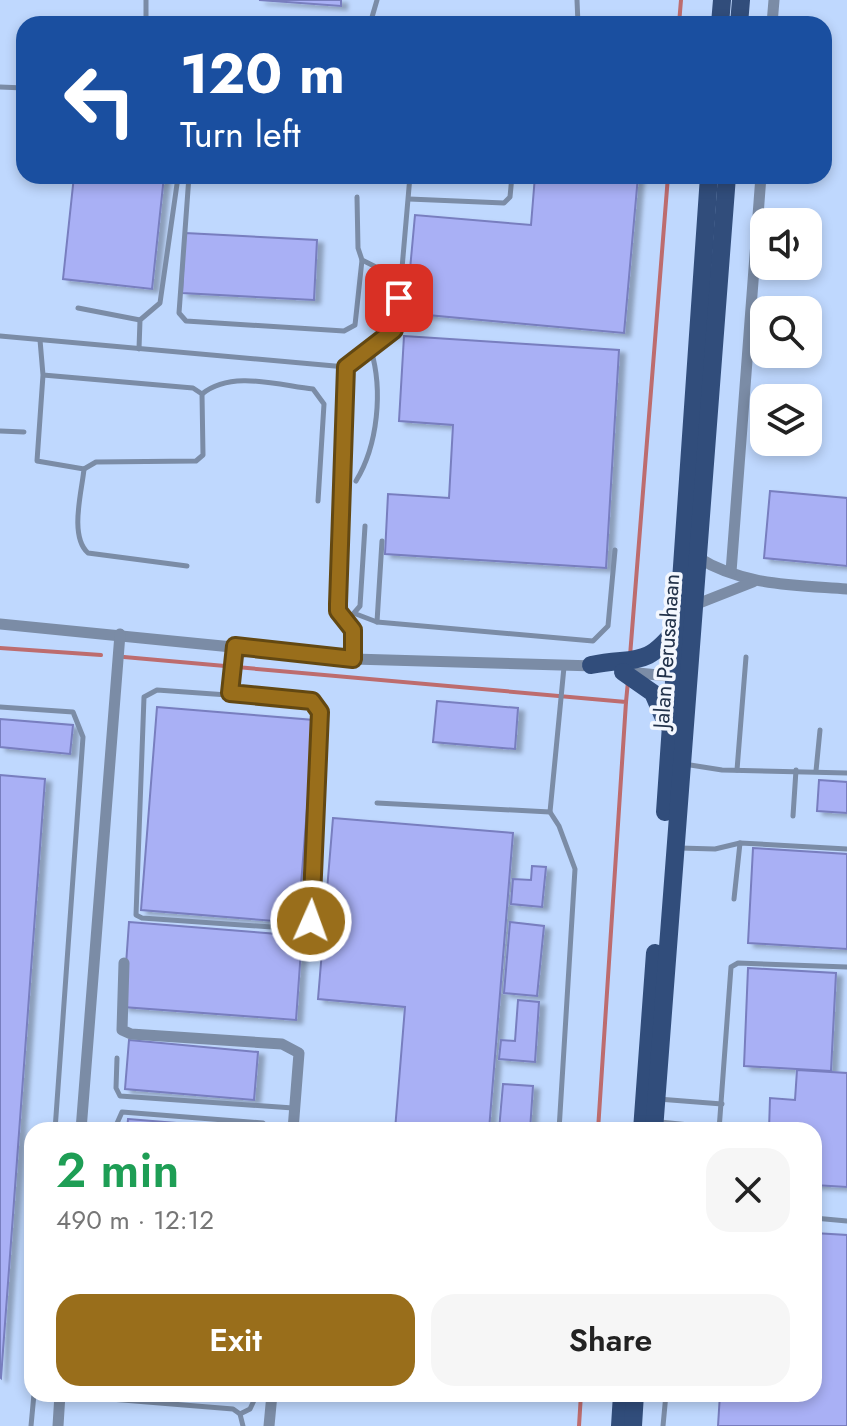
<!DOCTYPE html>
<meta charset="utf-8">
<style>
:root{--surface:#fff;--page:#f6f6f6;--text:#222;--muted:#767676;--accent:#996e1b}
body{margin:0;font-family:Jost,sans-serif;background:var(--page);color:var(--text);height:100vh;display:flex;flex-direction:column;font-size:30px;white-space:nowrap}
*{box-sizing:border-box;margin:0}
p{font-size:26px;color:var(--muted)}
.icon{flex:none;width:44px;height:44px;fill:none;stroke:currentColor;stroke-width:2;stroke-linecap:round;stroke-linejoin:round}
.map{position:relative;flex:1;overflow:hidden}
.sheet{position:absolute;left:24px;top:1122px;width:798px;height:280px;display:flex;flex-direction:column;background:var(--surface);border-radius:24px;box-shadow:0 4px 12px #0003}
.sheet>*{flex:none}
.hud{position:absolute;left:16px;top:16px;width:816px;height:168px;border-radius:24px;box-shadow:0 4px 12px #0003;background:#1a4fa0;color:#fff;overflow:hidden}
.buttons{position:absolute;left:750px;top:208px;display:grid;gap:16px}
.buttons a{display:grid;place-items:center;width:72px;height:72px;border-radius:16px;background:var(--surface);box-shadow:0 4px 12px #0003;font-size:40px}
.pin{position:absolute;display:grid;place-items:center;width:68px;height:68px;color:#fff;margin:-34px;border-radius:16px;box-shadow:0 4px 12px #0006}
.me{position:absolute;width:88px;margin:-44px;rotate:2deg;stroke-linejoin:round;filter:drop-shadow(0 0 6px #0008)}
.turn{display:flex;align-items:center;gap:28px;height:168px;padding:0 32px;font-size:36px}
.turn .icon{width:104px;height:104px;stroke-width:2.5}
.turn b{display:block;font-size:56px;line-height:68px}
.round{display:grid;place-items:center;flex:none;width:84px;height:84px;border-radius:24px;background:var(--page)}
.head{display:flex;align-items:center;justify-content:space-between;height:136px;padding:0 32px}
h1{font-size:48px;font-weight:600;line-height:60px;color:#1e9e55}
.cta{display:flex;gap:16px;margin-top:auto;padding:16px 32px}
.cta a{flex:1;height:92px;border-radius:24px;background:var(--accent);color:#fff;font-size:32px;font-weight:600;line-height:92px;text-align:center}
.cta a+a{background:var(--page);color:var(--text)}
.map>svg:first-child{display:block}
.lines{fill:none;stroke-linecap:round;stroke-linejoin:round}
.stream{stroke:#bd6c6e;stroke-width:4}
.building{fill:#a9b0f5;stroke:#787ebf;stroke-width:2;filter:url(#shadow)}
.service{stroke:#7b8ca6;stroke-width:5}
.minor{stroke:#7b8ca6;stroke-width:11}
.primary{stroke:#314d7b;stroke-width:18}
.route-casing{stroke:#634812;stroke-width:20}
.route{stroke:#996e1b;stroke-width:14}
.labels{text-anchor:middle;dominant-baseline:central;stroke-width:7;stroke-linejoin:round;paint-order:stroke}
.street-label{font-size:22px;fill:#22324a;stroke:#f3f7fe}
</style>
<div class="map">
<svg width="847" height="1426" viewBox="0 0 847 1426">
<defs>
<filter id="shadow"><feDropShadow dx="6" dy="3.5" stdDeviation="2" flood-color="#0004"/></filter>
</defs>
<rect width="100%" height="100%" fill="#bfd8fe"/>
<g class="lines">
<!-- stream -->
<g class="stream">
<path d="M679,24L681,0"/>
<path d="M0,648L101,655"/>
<path d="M630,656L668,176"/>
<path d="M124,657L626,702L598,1130"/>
<path d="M626,702L628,681"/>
<path d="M579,1426L581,1394"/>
</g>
</g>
<!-- building -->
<g class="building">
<path d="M259,0H341V6Z"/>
<path d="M74,176H164L152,289L63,279Z"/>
<path d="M535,176H638L624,333L406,313L415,215L531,225Z"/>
<path d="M185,233L317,240L314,300L182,293Z"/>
<path d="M404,336L619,350L606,568L385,554L388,494L449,498L453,425L399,421Z"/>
<path d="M770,491L847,498V566L764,558Z"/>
<path d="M437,701L518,708L515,749L433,742Z"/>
<path d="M157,707L314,720L298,923L141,910Z"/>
<path d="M0,719L73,725L70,754L0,747Z"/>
<path d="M0,775L45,779L1,1378L0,1377Z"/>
<path d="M819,780L847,782V813L817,811Z"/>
<path d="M333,818L513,833L489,1130H395L405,1007L318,999Z"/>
<path d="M753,848L847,854V949L748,943Z"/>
<path d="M532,866L546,867L542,907L511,904L513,879L531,880Z"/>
<path d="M129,922L302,936L296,1020L123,1007Z"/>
<path d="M510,922L544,926L537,996L504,993Z"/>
<path d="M748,968L836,973L831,1071L744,1066Z"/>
<path d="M518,1000L539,1002L535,1062L499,1059L501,1040L515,1041Z"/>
<path d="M129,1040L258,1052L254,1100L125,1089Z"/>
<path d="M797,1070L847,1073V1187L814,1185V1130H769L770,1098L795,1100Z"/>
<path d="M503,1084L533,1086L530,1130H499Z"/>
<path d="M128,1119L251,1129L250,1130H127Z"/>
<path d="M814,1233L847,1235V1426H718L720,1394H814Z"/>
</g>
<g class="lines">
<!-- service -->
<g class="service">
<path d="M577,0L578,24"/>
<path d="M146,24V0"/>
<path d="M370,24L377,0"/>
<path d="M0,87L24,88"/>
<path d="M189,176L179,313L186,321L344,331L355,325L362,260"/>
<path d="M357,197L358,248L362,260L376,267L402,269"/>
<path d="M409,199L504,203L510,197L512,176"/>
<path d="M78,308L140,320"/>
<path d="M0,336L346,367L338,604V611L353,630V658"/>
<path d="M40,340L43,375L37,461L84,469L96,462L196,461L203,455L202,394L193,388L43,375"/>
<path d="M139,349L140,320L160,303L177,184"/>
<path d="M346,367L397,326L410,176"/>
<path d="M202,394C231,370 278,385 313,389L324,404L318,501"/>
<path d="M0,431L24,432"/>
<path d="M84,469C82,491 69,536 88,553L187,566"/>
<path d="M356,481C378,445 383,390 371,350"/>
<path d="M356,614L377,622L593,641L608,626L615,550"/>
<path d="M348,620L360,606L365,526"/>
<path d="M377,622L382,541"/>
<path d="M157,690L312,701L320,712L311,921L300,929L142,918L136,915L144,697Z"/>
<path d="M230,693L235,647"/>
<path d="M0,707L73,712L83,737L55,1130"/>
<path d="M684,764L722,770L847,773"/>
<path d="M737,770L746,657"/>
<path d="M816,771L820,730"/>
<path d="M377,803L550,812L564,667"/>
<path d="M550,812L559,826L575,869L559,1130"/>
<path d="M793,816L796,770"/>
<path d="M679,848L715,849L740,843L847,849"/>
<path d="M734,899L740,843"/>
<path d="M117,1058L116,1088L120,1096L293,1108"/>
<path d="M658,1099L722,1104"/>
<path d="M660,1122L719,1128"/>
<path d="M114,1130L122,1112L263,1123L270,1130"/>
<path d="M719,1130L731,967L738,963L847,967"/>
<path d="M814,1218L847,1221"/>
<path d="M95,1394L98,1398L233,1409L240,1414L243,1426"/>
<path d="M691,1394H704"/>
<path d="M240,1414L250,1409L257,1394"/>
<path d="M31,1426L34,1394"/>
<path d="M663,1426L666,1394"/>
</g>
<!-- minor -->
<g class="minor">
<path d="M772,24L774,0"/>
<path d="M697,557C743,586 794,585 847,589"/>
<path d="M731,572L761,176"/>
<path d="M692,606L753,582"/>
<path d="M0,624L353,659L595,666"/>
<path d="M628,672L678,677"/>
<path d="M124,963L122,1030L131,1034L282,1044L299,1053L293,1130"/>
<path d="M81,1130L120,634"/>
<path d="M58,1426L60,1394"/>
<path d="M269,1426L272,1394"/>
</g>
<!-- primary -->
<g class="primary">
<path d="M720,24L722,0"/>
<path d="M739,24L741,0"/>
<path d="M591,665C637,656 645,669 677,628"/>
<path d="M623,672L653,693L666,723"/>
<path d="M665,812L709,176"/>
<path d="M642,1130L655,953"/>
<path d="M654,1130L727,176"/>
<path d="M620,1426L622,1394"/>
<path d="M633,1426L635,1394"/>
</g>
</g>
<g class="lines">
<defs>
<path id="route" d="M311,921L320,712L312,701L230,693L235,646L353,659V630L338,611V604L346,367L394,330L399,298"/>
</defs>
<!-- route casing -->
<use href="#route" class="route-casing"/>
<!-- route -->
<use href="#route" class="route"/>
</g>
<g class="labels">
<!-- street labels -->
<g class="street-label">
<text transform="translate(666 651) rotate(-86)">Jalan Perusahaan</text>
</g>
</g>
</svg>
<div class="buttons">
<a><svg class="icon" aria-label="sound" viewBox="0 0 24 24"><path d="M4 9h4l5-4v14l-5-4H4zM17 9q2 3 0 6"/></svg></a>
<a><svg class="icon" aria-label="search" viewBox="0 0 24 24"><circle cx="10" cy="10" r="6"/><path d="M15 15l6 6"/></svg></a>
<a><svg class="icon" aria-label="layers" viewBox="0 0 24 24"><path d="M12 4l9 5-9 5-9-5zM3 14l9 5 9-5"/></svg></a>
</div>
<div class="pin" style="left:399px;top:298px;background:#d93025"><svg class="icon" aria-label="arrive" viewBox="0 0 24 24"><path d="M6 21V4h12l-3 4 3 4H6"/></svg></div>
<svg class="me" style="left:311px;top:921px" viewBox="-20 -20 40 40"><circle r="17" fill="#996e1b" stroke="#fff" stroke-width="3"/><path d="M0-11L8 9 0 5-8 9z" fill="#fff"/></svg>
<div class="hud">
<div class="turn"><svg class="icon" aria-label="left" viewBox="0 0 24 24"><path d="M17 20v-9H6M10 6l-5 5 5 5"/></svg><div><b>120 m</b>Turn left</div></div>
</div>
<section class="sheet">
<div class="head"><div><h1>2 min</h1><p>490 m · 12:12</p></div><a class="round"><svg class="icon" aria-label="close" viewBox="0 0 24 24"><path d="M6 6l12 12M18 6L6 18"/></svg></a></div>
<div class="cta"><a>Exit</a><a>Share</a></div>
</section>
</div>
